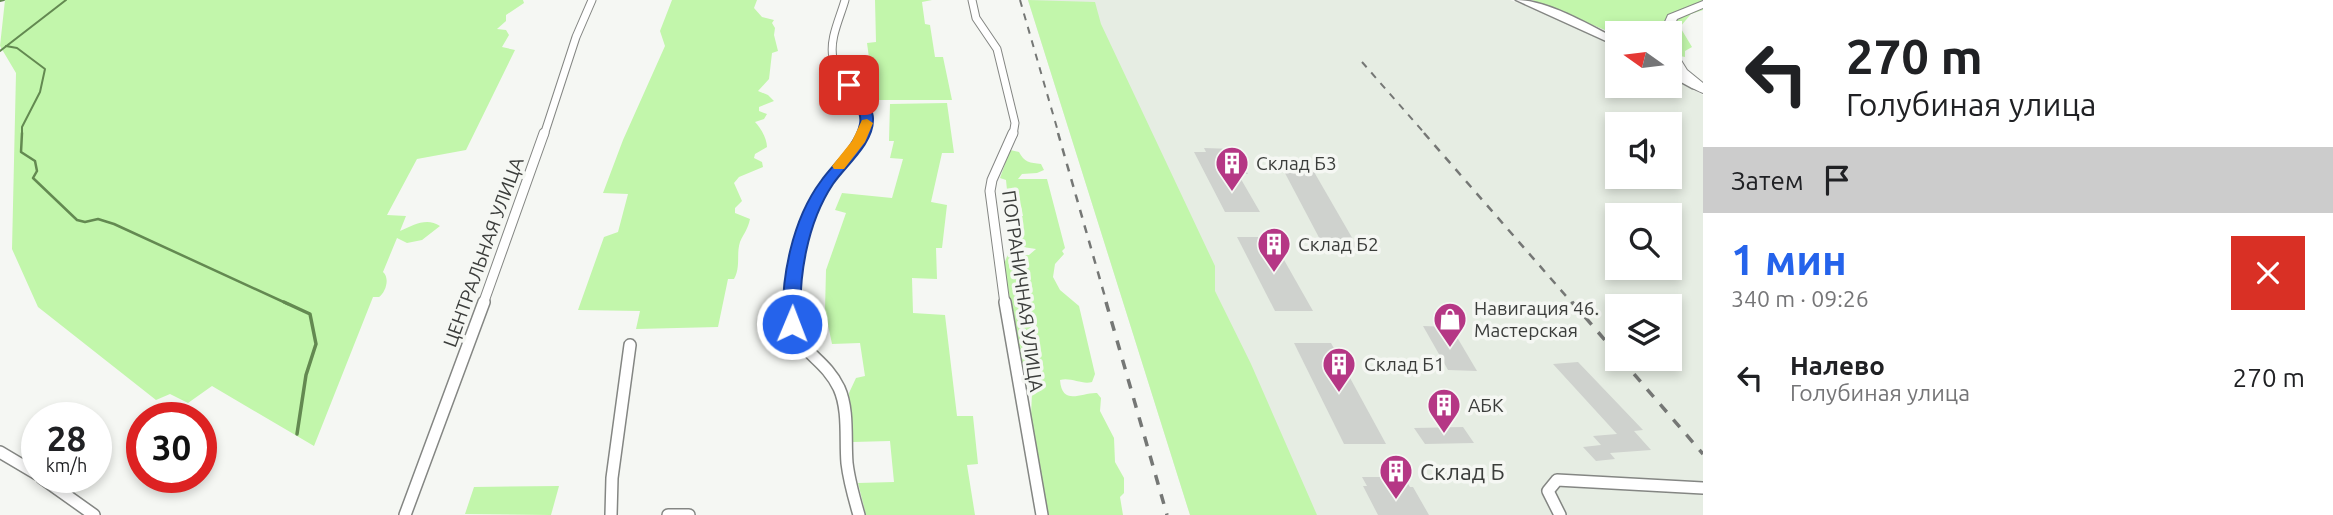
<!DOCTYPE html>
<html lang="ru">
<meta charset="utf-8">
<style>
:root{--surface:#fff;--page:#f6f6f6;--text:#202124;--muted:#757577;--accent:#2563eb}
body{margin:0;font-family:Ubuntu,sans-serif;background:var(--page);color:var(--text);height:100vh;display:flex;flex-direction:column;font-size:26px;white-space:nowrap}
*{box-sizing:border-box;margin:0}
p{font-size:23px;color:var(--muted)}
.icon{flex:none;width:38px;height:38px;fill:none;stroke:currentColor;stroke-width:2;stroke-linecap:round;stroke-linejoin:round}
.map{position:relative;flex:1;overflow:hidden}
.sheet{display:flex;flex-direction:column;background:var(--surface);width:630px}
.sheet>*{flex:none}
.top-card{background:#fff;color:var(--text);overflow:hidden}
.needle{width:46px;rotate:284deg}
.buttons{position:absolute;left:1605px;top:21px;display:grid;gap:14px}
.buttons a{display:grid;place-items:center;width:77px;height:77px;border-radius:0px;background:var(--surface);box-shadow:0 4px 10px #0003;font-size:35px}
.speed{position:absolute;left:21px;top:402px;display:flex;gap:14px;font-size:35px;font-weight:700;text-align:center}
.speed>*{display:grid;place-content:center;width:91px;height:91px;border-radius:50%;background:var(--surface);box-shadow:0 4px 10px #0003;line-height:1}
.speed small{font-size:18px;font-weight:400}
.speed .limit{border:10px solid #d22;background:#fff;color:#111}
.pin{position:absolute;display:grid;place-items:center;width:60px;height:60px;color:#fff;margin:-30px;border-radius:14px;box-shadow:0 4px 10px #0006}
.me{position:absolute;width:77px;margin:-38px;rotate:1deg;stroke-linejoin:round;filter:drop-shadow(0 0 5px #0008)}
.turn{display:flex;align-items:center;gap:24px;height:147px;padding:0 28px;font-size:32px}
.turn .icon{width:91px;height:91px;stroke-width:2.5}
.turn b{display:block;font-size:49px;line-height:60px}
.then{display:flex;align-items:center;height:66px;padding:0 28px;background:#0003;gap:14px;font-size:26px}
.round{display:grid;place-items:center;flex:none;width:74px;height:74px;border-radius:0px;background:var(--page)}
.head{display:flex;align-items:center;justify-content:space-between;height:119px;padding:0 28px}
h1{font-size:42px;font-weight:700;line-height:52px;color:var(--accent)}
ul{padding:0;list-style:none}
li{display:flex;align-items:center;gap:21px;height:91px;padding:0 28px}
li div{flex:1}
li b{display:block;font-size:26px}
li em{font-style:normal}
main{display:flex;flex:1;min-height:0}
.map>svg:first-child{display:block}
.built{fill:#e6ede3;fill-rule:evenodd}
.green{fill:#c2f6ab}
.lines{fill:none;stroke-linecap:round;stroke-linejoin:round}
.stream-far2{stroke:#638951;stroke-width:2}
.stream-far1{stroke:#638951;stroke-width:2.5}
.stream{stroke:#638951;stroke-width:3.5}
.building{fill:#cfd2ce}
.street-far2-casing{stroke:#848683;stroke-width:9}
.street-far1-casing{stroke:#848683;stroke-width:11}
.street-casing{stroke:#848683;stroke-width:14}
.secondary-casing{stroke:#848683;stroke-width:3}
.primary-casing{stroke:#848683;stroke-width:2}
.street-far2{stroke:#fff;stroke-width:7}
.street-far1{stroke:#fff;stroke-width:9}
.street{stroke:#fff;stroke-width:11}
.secondary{fill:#fff;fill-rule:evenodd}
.primary{fill:#fff;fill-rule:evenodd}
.rail-far2{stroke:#757775;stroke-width:2;stroke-dasharray:7 7;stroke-linecap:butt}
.rail-far1{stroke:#757775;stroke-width:2.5;stroke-dasharray:8 8;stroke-linecap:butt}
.rail{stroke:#757775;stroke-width:3.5;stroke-dasharray:10 10;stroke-linecap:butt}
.route{fill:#2563eb;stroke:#184099;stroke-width:2}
.slow{fill:#f59e0b}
.labels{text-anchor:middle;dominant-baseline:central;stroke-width:7;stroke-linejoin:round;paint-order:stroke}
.poi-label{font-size:19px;fill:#3b3d3b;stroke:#f5f7f3;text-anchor:start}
.street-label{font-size:19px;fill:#3b3d3b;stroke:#f5f7f3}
.near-poi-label{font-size:23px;fill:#3b3d3b;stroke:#f5f7f3;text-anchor:start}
</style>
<main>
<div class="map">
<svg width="1703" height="515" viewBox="0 0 1703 515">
<rect width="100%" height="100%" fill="#f5f7f3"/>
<!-- built -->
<path class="built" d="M1028,0H1510L1566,20L1617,48V86H1670V77L1703,95V515H1190ZM1617,124H1670V177H1617ZM1617,215H1670V268H1617ZM1617,306H1670V359H1617Z"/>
<!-- green -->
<g class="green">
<path d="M5,0H523L524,3L506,15V21L497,29L506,30L509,35L502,47L515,50L466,150L417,159L387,215L406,216L400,231C413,225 427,217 440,226L422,240L407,243L397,238L383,272C390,278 386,292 379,297H373L314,446L212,386L188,403L170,394L156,400L38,307L12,249L16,73L0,46Z"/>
<path d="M672,0H757L754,8L762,17L774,20L772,23L775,28L774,35L778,51L772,53L769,79L758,91L768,95L774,101L759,107V111L767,114L764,119L755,122C760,127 767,138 767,147L755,154L754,158L762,162L763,167L739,177L734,183L742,201L735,208V213L750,219C748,229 744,233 740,242C736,254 741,267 734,279H728L718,327L636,329L640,311L578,310L604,237L618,232L628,194L603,193L623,140L665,46L660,31Z"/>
<path d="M875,0H932L922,2L925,24L930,25L935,57H943L952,100H865L861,95L874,94L867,43L876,42Z"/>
<path d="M1028,0L1095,2L1101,24L1215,266V291L1251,364L1317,515H1190Z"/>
<path d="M1532,0H1703V10L1691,14L1680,27L1692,47L1685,51V57L1670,54V33H1617V35Z"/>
<path d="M947,103L954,153H942L931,202L947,205L942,248H936L937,279L912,278L913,313L945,315L957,416H973L978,464L967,465L975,515H866L858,483L894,482L890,441L853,442L849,393L856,378L865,376L860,343L832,344L825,310L826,270L846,213L835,210L842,193L892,198L903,159L890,158L894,141H889L890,104Z"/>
<path d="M1010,150L1019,152C1024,162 1030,163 1041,164L1044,170L1037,173L1022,174L1018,179H1047L1065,248L1062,251L1064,254L1055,264L1053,277L1060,290L1079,306L1095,374L1092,382C1082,385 1071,377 1060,380C1062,407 1082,392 1097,393L1101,398L1100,411L1114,438L1115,462L1124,478V493L1120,497L1123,515H1048L1031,416L1032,392L1020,365L1004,264L1008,254L1029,255L1036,249L1023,247L1019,217L1023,216L1018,190H1007L1006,180L1000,178Z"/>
<path d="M559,486L551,515L465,514L474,487Z"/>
</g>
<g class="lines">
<!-- stream-far2 -->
<g class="stream-far2">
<path d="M0,1L4,0"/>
<path d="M6,46L17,48L45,69L40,92L22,127V135"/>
<path d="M0,51L66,0"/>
</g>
<!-- stream-far1 -->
<path class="stream-far1" d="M22,133L21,152L35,161L37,171L33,178L77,220L85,222L98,219L114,224L288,304"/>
<!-- stream -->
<path class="stream" d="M284,302L310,314L316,344L306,375L297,434"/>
</g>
<!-- building -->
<g class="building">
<path d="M1204,148L1234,149L1248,174H1238L1260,212H1225L1194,152H1206Z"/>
<path d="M1277,158H1306L1358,248L1324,247Z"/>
<path d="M1237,237H1271L1313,311H1275Z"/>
<path d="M1423,326L1451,327L1477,371L1448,370Z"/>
<path d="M1294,343H1331L1386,444H1344Z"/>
<path d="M1578,362L1643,430L1634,431L1651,450L1610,453L1615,459L1596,461L1583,447L1601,445L1593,436L1617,434L1553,364Z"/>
<path d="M1463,427L1474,443L1425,444L1414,428Z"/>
<path d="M1362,477H1404L1410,487H1413L1429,515H1378L1363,486H1367Z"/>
</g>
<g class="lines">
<defs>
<g id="street-far2">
<path d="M845,0C840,18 829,39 833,58C840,87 877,102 863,135"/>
<path d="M972,0L976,18L997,49L1015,123L1013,135"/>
<path d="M544,135L576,37L592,0"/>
</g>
<g id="street-far1">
<path d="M483,304L544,133"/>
<path d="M791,304C793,263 803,215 828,181C839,164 855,152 864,133"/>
<path d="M1005,304L990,191L992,180L1013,133"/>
</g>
<g id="street">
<path d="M791,302C790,354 821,351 839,388C849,410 845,439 847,463C849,480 854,498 859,515"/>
<path d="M1005,302L1042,515"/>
<path d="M0,452L37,474"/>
<path d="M42,478L94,515"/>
<path d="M405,515L484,302"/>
<path d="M611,515L612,478L630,345"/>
<path d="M668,515H689"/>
<path d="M1560,515L1548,491L1557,480L1703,488"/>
</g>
<g id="secondary">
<path d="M1516,0C1548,0 1589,25 1617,39V46Z"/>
<path d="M1670,69L1700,84L1701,86L1696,89L1692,88L1670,76Z"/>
</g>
<g id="primary">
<path d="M1703,1V8L1677,19L1670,35L1660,33L1668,15Z"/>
<path d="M1670,48L1674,49L1687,70L1703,83V93C1684,86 1668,67 1670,48Z"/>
</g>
</defs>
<!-- street-far2 casing -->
<use href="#street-far2" class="street-far2-casing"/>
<!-- street-far1 casing -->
<use href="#street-far1" class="street-far1-casing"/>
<!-- street casing -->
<use href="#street" class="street-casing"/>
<!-- secondary casing -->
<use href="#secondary" class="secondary-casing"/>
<!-- primary casing -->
<use href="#primary" class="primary-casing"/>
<!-- street-far2 -->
<use href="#street-far2" class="street-far2"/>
<!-- street-far1 -->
<use href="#street-far1" class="street-far1"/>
<!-- street -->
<use href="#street" class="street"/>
<!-- secondary -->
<use href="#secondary" class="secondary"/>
<!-- primary -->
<use href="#primary" class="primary"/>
<!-- rail-far2 -->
<g class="rail-far2">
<path d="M1020,0L1059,135"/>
<path d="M1362,62L1426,135"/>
</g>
<!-- rail-far1 -->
<g class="rail-far1">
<path d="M1058,133L1107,304"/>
<path d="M1424,133L1573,304"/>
</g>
<!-- rail -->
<g class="rail">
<path d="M1106,302L1167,515"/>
<path d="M1572,302L1617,354"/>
<path d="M1621,359L1703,454"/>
</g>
</g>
<!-- route -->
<path class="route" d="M849,81L854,82C860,93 874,108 873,120C873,144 846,165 833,184C807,223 798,278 801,324L792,330L783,324C781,278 792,220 821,181C833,164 856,145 860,124C863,111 849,95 843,85Z"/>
<!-- slow -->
<path class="slow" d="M867,119L873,123L865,142L844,169H834L832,166L852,141L862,120Z"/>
<!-- icons -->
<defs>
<symbol id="building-pin" viewBox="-11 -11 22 30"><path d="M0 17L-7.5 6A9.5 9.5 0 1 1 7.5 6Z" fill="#b53785" stroke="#f5f7f3"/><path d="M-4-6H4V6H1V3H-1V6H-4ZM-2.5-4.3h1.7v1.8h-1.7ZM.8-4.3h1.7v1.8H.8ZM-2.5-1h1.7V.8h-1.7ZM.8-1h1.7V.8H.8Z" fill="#fff"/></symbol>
<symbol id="shop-pin" viewBox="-11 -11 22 30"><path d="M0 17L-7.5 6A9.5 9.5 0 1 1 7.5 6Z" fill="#b53785" stroke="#f5f7f3"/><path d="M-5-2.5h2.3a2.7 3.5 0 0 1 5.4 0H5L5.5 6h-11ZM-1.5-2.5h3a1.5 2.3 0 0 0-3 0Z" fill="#fff"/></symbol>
</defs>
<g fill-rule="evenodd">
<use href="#building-pin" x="1213" y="144" width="38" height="52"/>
<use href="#building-pin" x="1255" y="225" width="38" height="52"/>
<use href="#shop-pin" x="1431" y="300" width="38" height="52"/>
<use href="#building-pin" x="1320" y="345" width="38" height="52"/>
<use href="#building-pin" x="1425" y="386" width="38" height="52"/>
<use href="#building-pin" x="1377" y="452" width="38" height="52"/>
</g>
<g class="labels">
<!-- poi labels -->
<g class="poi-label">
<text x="1256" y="163">Склад Б3</text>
<text x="1298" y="244">Склад Б2</text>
<text x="1474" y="308">Навигация 46.<tspan x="1474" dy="22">Мастерская</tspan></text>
<text x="1364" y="364">Склад Б1</text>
<text x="1468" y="405">АБК</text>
</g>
<!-- street labels -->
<g class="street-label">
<text transform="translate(483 252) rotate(-70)">ЦЕНТРАЛЬНАЯ УЛИЦА</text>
<text transform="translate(1023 291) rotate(82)">ПОГРАНИЧНАЯ УЛИЦА</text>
</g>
<!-- near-poi labels -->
<g class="near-poi-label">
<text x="1420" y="471">Склад Б</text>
</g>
</g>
</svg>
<div class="buttons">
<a><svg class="needle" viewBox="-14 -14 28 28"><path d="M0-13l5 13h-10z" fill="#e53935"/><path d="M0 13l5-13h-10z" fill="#757577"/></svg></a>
<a><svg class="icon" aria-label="sound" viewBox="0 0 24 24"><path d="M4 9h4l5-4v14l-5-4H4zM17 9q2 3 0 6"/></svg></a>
<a><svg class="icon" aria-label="search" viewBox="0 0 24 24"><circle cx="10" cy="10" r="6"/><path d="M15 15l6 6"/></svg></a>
<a><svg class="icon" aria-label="layers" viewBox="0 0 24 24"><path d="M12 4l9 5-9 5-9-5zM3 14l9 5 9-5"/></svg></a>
</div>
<div class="speed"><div>28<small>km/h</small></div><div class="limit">30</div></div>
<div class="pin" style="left:849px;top:85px;background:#d93025"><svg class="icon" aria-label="arrive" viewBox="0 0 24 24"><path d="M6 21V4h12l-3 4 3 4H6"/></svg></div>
<svg class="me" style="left:792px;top:324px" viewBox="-20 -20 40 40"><circle r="17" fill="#2563eb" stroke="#fff" stroke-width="3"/><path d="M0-11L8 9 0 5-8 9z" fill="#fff"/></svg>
</div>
<section class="sheet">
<div class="top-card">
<div class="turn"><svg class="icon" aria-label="left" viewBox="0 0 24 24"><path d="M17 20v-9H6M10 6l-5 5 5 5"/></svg><div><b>270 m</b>Голубиная улица</div></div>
<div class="then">Затем<svg class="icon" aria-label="arrive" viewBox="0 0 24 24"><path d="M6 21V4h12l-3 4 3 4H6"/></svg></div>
</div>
<div class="head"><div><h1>1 мин</h1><p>340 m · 09:26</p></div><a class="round" style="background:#d93025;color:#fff"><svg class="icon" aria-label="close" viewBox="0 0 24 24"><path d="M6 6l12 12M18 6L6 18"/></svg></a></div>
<ul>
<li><svg class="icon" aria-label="left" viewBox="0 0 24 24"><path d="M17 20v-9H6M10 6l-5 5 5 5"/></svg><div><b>Налево</b><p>Голубиная улица</p></div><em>270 m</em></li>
</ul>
</section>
</main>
